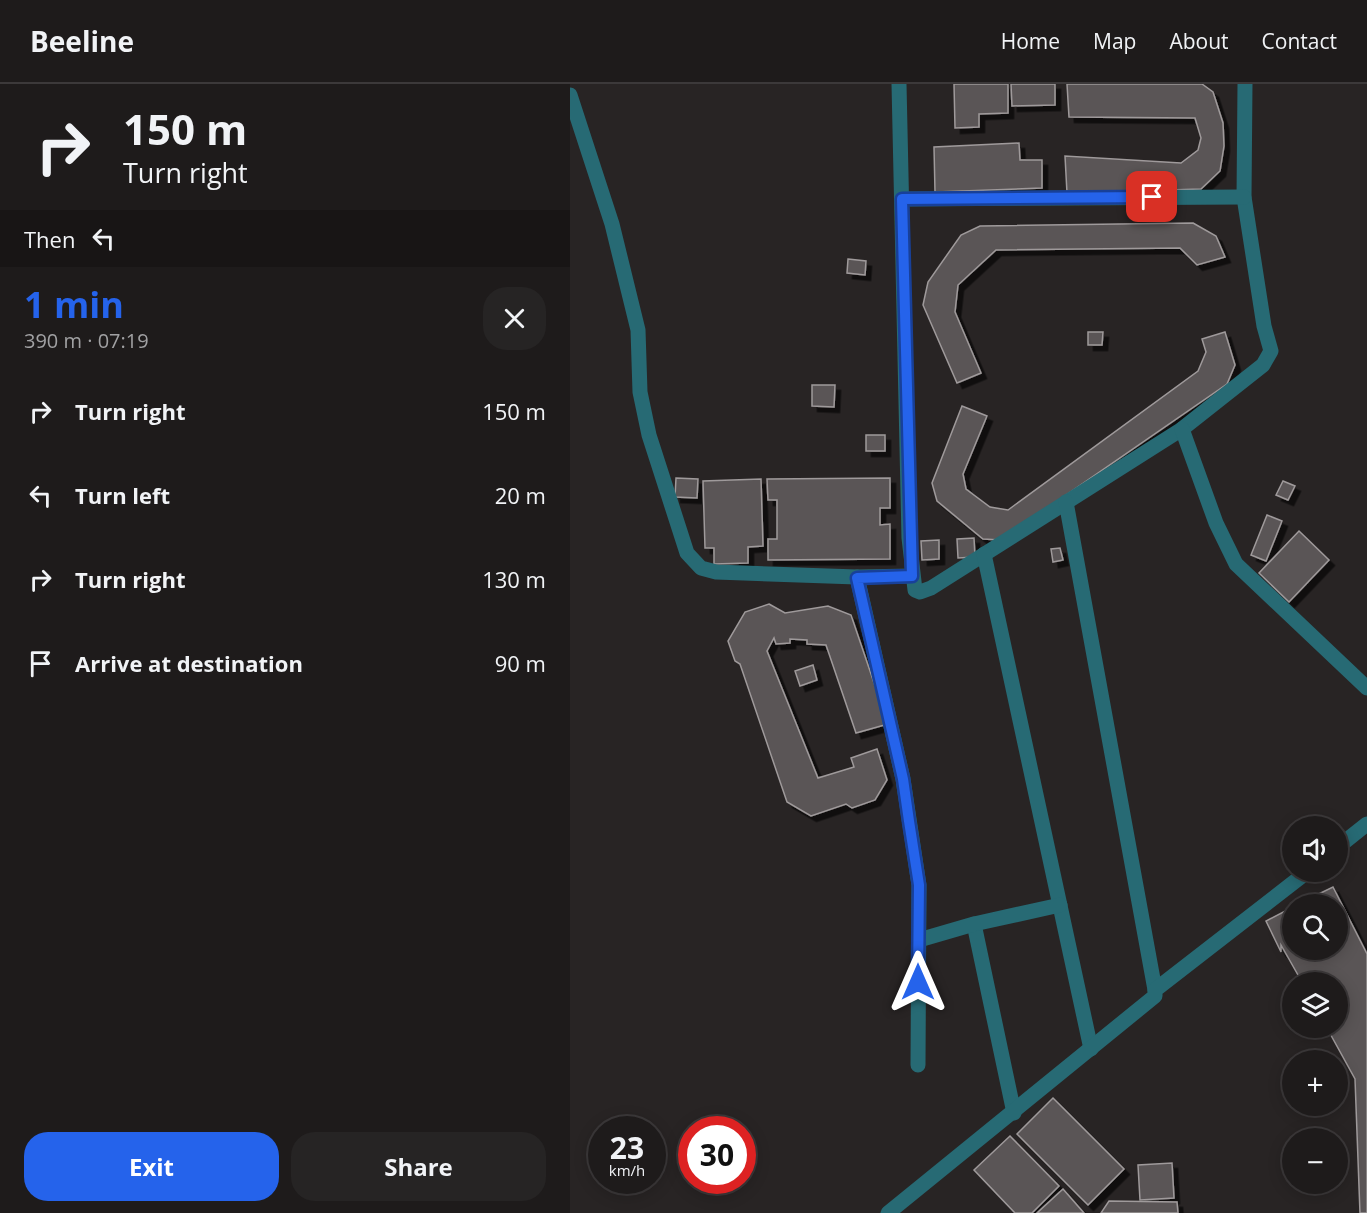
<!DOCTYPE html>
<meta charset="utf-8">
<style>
:root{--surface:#1e1b1b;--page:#262424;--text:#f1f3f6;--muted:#a1a1a3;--line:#3c393a;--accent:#2563eb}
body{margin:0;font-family:"Open Sans",sans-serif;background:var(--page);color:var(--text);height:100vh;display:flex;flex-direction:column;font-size:22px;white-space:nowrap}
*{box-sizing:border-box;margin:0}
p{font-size:20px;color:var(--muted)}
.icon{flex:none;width:33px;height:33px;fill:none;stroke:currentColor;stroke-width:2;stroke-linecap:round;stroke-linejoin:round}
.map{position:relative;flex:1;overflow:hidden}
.sheet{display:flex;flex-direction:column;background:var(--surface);width:570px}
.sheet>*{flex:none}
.top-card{background:#1e1b1b;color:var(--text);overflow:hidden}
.tools{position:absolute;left:712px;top:732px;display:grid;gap:12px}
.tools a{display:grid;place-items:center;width:66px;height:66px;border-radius:50%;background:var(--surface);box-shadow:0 3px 15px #0003,0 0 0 2px var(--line);font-size:30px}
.speed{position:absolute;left:18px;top:1032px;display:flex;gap:12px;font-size:30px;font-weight:700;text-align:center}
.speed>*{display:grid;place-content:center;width:78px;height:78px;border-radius:50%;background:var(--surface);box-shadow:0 3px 15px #0003,0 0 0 2px var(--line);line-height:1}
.speed small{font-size:15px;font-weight:400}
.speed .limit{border:9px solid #d22;background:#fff;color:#111}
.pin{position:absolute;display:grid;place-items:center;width:51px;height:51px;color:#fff;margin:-26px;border-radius:12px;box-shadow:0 3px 9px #0006}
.me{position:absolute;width:66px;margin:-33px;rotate:0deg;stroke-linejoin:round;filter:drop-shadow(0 0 4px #0008)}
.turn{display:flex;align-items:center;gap:21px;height:126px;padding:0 24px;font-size:27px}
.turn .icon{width:78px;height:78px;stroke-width:2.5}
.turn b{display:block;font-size:42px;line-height:51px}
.then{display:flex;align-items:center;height:57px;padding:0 24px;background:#0003;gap:12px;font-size:22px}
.round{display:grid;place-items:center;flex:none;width:63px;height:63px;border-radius:24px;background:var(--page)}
.headline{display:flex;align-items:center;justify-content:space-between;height:102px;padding:0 24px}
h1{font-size:36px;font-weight:700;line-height:45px;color:var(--accent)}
.primary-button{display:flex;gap:12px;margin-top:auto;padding:12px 24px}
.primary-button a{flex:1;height:69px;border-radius:24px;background:var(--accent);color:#fff;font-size:24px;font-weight:700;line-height:69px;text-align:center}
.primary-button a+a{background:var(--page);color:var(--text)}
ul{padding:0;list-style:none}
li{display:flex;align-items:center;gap:18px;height:84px;padding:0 24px}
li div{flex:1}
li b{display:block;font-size:22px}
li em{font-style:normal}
header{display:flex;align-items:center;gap:36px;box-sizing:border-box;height:84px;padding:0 30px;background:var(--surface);border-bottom:2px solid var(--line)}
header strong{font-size:28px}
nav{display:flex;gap:33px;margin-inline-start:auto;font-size:21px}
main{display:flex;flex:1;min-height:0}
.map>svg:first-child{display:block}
.building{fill:#5a5556;stroke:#9f9a9b;stroke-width:1.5;filter:url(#shadow)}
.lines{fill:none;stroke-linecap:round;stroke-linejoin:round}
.minor{stroke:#276a74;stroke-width:15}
.route-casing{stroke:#184099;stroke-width:15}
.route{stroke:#2563eb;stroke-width:10}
</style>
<header>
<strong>Beeline</strong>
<nav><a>Home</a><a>Map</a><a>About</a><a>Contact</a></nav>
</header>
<main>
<section class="sheet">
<div class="top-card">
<div class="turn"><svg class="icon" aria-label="right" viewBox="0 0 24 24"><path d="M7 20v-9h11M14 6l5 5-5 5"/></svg><div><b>150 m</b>Turn right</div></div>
<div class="then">Then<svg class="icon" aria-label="left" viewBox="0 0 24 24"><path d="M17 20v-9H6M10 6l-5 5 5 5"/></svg></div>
</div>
<div class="headline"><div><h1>1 min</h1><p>390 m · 07:19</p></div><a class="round"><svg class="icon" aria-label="close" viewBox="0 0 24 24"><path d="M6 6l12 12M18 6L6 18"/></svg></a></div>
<ul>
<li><svg class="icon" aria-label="right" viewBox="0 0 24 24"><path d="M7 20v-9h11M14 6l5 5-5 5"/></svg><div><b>Turn right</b></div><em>150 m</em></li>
<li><svg class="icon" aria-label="left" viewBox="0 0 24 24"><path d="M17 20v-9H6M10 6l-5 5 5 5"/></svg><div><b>Turn left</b></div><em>20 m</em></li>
<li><svg class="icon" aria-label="right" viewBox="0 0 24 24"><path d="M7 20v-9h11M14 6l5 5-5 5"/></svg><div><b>Turn right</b></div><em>130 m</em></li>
<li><svg class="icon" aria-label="arrive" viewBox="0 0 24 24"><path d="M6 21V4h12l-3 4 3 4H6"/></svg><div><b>Arrive at destination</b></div><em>90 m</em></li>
</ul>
<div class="primary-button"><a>Exit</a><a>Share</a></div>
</section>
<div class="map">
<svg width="797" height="1129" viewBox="0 0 797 1129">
<defs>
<filter id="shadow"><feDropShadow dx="5.5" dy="5.5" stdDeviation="0" flood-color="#0009"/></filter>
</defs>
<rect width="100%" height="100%" fill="#282424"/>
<!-- building -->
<g class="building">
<path d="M384,0H438V29L409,30V43L385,44Z"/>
<path d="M441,0H485V21L442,22Z"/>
<path d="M497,0H632L643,8L653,39L654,62L650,87L631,105L497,109L495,72L611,79L628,66L631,54L625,34L499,33Z"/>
<path d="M449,59L450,76H472V104L365,108L364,63Z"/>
<path d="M623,139L646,152L655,173L627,181L610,164L426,166L388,201L385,228L411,289L387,299L353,221L358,198L391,151L410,142Z"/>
<path d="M278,175L296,177L295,191L277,189Z"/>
<path d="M518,248H533L532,261H518Z"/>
<path d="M655,248L665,281L657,300L431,456L413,455L367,417L362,399L392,322L417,332L393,390L396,405L420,423L438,426L628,287L636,268L632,255Z"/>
<path d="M242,301H265L264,323L242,322Z"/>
<rect x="296" y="351" width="19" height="16"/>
<path d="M106,394L128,395L127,414L105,413Z"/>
<path d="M320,394V424H310V441L320,440V475L198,476V455H207V416H198L197,395Z"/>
<path d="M191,395L193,462L178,463V479L144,480V464H135L133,397Z"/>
<path d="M713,397L725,402L718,416L706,411Z"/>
<path d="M697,431L712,437L696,477L681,471Z"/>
<path d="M729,447L759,476L719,518L689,489Z"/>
<path d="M404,454L405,473L388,474L387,455Z"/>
<path d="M369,456V475L352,476L351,457Z"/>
<path d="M490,464L493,476L483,478L481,465Z"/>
<path d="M199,520L215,529L258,522L281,531L318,640L286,649L256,561L237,560V556L220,555V559L206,560L204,554L197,567L248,694L284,683L281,674L307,665L317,696L305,716L282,724L276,720L241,732L217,718L170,580L165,577L158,557L175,528Z"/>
<path d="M243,581L247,596L230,602L225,587Z"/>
<path d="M763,803L797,870V1129H790L785,995L757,944H768V898H732L711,861V868L696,837L723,823V866H768V820H728Z"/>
<path d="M483,1014L554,1085L518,1121L447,1050Z"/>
<path d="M440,1052L489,1102L462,1129H445L404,1086Z"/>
<path d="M602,1079L604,1114L570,1116L568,1081Z"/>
<path d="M493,1105L514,1129H467Z"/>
<path d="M539,1117L607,1118L608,1129H531Z"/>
</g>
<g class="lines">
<!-- minor -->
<g class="minor">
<path d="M329,0L339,454L345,506L350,508L361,504L612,345L693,281L701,267L694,242L674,113L675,0"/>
<path d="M0,11L42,140L68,246L70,308L79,351L117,469L131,484L146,488L287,493L342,492"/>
<path d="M332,115L674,113"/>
<path d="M612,345L646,439L666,480L797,604"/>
<path d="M496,418L585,906"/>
<path d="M414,470L521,965"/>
<path d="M287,493L333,695L349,801L348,981"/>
<path d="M768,763L797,740"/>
<path d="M404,840L444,1029"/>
<path d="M349,856L404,840L490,821"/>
<path d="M318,1129L585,912V906L737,788"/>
</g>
</g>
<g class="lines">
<defs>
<path id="route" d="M348,898L349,801L339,737L333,695L287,494L342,492L332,115L582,113"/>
</defs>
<!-- route casing -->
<use href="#route" class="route-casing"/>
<!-- route -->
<use href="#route" class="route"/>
</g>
</svg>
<div class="tools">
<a><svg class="icon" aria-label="sound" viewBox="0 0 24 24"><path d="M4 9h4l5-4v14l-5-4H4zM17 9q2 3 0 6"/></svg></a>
<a><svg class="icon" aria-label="search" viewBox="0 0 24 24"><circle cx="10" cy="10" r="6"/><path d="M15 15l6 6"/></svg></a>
<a><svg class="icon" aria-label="layers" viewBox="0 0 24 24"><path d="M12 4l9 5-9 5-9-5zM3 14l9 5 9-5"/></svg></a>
<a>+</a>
<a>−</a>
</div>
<div class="speed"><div>23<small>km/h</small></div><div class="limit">30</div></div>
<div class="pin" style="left:582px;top:113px;background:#d93025"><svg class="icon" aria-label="arrive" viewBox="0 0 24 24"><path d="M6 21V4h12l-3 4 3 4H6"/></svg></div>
<svg class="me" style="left:348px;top:898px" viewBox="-20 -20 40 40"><path d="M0-17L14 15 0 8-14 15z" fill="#2563eb" stroke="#fff" stroke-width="4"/></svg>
</div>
</main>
